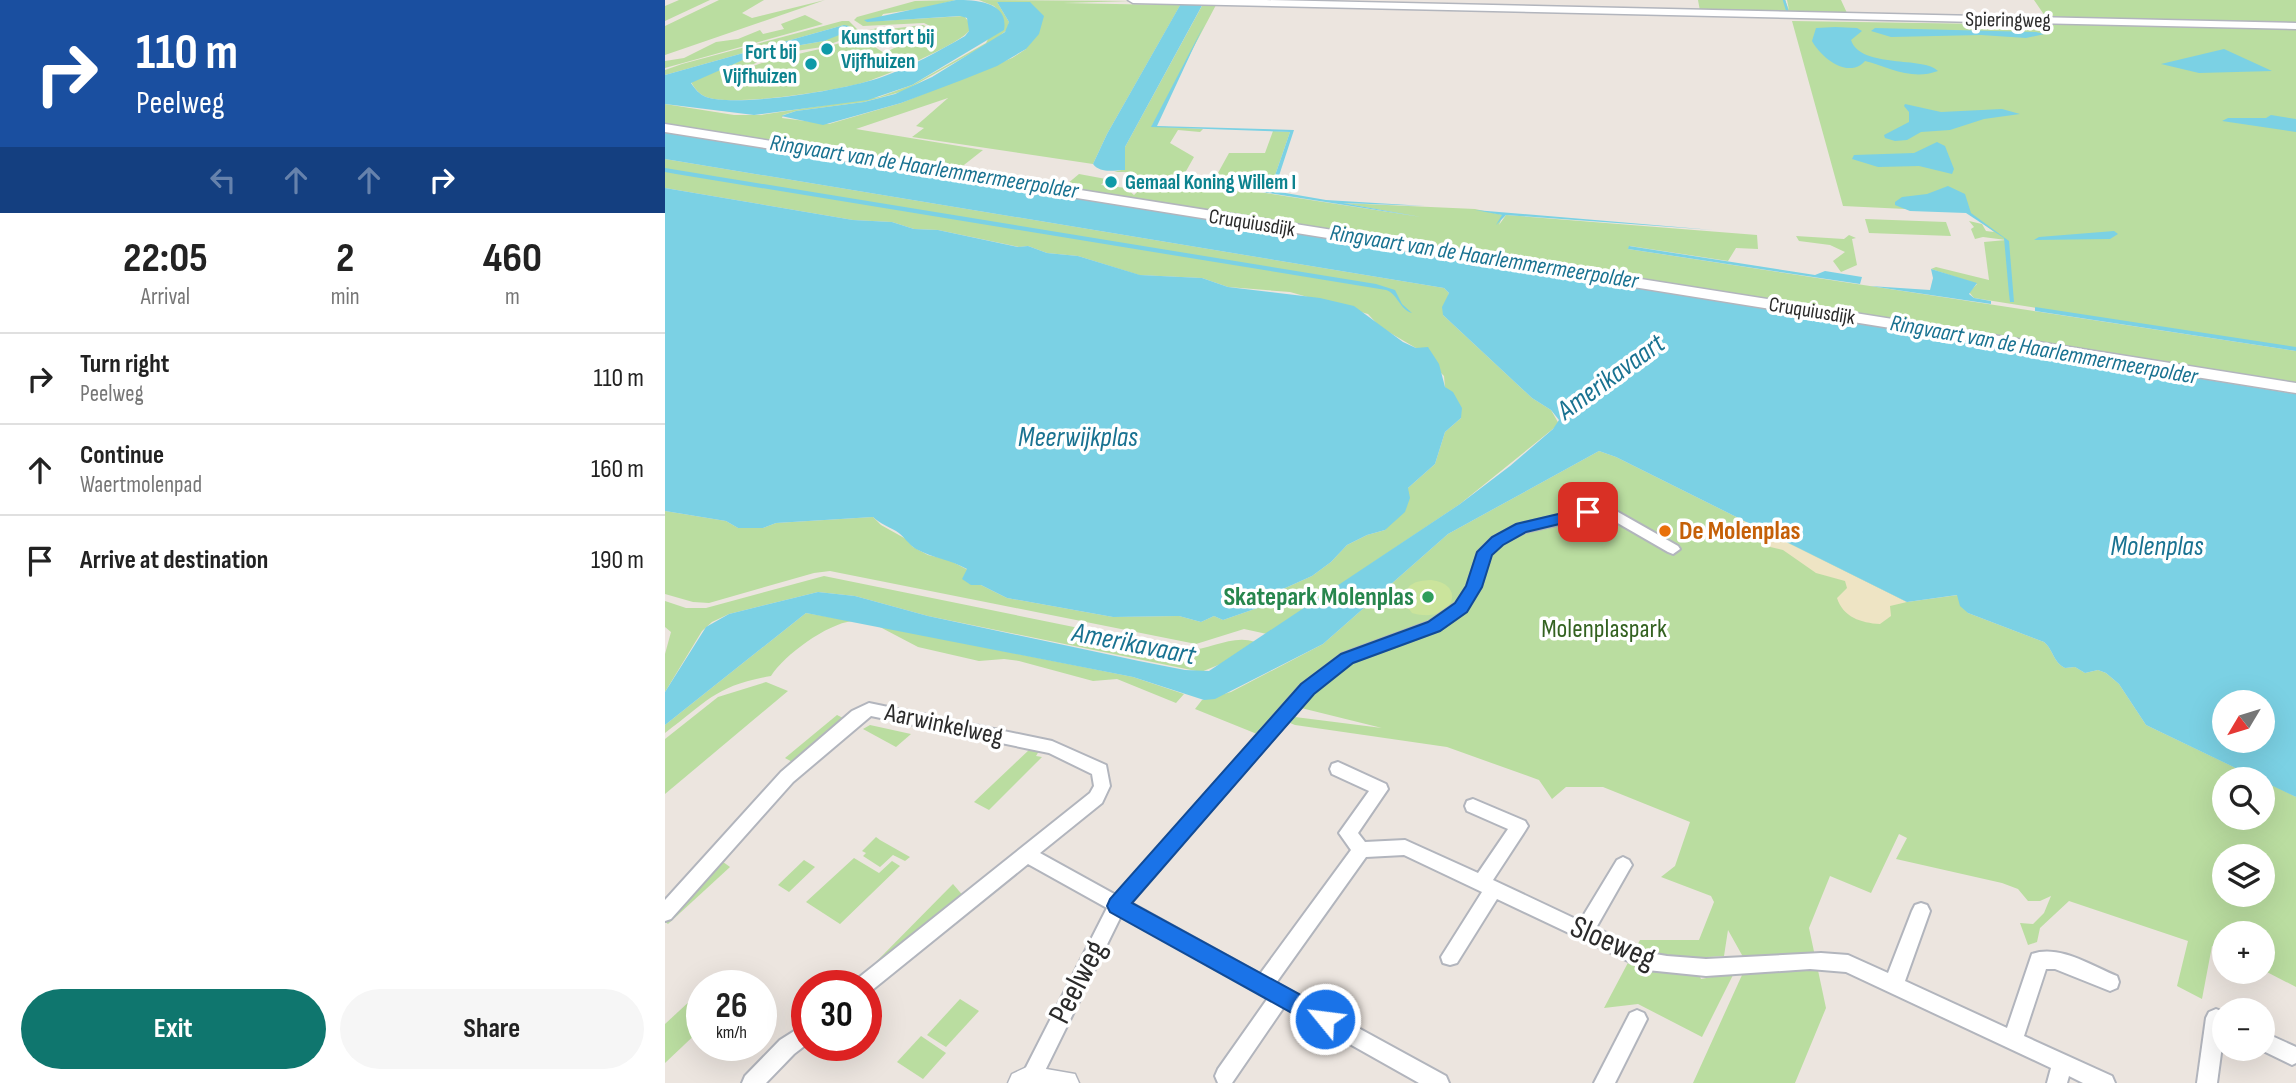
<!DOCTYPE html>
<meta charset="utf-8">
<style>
:root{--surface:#fff;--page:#f6f6f6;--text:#222;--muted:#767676;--line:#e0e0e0;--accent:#0f766e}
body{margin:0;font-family:"Sofia Sans Condensed",sans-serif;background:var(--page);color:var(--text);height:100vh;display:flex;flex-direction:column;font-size:26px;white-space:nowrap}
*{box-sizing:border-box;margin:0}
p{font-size:23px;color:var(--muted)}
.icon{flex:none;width:38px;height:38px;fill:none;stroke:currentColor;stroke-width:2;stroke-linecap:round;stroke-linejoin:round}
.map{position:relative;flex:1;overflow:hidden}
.drawer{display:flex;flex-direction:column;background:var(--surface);width:665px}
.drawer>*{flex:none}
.banner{background:#1a4fa0;color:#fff;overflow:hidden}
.needle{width:46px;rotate:232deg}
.controls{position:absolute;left:1547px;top:690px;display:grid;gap:14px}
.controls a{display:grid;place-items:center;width:63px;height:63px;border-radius:50%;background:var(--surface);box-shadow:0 7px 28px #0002;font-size:35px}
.speed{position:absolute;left:21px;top:970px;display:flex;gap:14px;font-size:35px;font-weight:700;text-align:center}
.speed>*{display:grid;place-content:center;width:91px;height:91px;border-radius:50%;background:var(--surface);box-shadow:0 7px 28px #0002;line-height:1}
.speed small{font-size:18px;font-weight:400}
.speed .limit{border:10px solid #d22;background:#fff;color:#111}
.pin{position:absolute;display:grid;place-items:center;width:60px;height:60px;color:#fff;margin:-30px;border-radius:14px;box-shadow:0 4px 10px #0006}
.me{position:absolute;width:77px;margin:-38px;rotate:299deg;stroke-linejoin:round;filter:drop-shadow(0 0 5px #0008)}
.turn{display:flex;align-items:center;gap:24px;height:147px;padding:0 21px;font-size:32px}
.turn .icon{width:91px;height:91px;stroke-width:2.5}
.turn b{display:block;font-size:49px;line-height:60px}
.lanes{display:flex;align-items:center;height:66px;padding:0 21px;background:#0003;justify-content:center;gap:35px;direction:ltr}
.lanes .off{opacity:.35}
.eta{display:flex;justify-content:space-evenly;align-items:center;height:119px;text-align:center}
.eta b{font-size:42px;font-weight:700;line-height:49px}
.button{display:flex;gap:14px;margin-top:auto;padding:14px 21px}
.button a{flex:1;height:80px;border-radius:42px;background:var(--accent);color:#fff;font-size:28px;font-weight:700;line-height:80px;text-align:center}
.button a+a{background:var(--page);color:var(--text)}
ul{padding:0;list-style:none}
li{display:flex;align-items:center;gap:21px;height:91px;padding:0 21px;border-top:2px solid var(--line)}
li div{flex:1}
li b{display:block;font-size:26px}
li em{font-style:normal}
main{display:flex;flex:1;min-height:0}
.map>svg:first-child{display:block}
.green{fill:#badda0;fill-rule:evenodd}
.sand{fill:#eee4c4}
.pitch{fill:#cbe49c}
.water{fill:#7bd1e4;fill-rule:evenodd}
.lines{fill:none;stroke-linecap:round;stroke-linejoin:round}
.stream{stroke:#7bd1e4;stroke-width:2.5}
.minor-casing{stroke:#b2b5bd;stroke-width:4}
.tertiary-casing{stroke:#b2b5bd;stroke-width:3}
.minor{fill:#fff;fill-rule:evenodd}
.tertiary{fill:#fff;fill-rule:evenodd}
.route{fill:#1a73e8;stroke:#114b97;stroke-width:2}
.culture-dot{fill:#0f9aa8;stroke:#fff;stroke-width:2.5}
.food-dot{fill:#e8710a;stroke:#fff;stroke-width:2.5}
.leisure-dot{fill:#2e9e5b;stroke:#fff;stroke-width:2.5}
.labels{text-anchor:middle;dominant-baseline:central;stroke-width:7;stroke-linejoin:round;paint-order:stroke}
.far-street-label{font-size:21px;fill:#2b2b2b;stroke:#fff}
.far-culture-label{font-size:21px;font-weight:bold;fill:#0d838f;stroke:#fff;text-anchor:start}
.far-water-label{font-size:23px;font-style:italic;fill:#197291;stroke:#fff}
.food-label{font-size:26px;font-weight:bold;fill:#c56008;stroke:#fff;text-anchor:start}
.leisure-label{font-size:26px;font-weight:bold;fill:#27864d;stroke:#fff;text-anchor:end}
.park-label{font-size:26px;fill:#346221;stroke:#fff}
.street-label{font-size:26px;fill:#2b2b2b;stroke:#fff}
.water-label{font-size:28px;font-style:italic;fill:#197291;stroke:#fff}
.near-street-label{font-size:32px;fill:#2b2b2b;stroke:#fff}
</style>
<main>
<section class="drawer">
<div class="banner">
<div class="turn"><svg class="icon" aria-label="right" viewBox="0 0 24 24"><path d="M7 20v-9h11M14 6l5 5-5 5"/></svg><div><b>110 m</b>Peelweg</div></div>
<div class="lanes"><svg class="icon off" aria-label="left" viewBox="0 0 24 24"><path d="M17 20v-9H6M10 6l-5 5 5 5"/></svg><svg class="icon off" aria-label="ahead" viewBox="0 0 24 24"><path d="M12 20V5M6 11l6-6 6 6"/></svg><svg class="icon off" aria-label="ahead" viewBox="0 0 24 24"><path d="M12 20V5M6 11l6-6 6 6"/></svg><svg class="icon" aria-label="right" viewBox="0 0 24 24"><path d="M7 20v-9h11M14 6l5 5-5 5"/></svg></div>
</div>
<div class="eta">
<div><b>22:05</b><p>Arrival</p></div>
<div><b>2</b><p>min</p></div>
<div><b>460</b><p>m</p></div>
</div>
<ul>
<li><svg class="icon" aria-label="right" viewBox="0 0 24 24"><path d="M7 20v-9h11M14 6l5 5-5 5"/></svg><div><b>Turn right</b><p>Peelweg</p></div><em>110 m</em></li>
<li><svg class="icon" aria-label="ahead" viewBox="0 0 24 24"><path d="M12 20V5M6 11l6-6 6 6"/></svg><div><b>Continue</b><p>Waertmolenpad</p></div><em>160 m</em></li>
<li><svg class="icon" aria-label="arrive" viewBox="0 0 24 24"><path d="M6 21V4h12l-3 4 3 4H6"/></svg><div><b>Arrive at destination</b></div><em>190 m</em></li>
</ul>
<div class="button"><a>Exit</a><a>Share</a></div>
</section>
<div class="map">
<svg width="1631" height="1083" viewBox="0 0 1631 1083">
<rect width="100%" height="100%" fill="#ece5df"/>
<!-- green -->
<g class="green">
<path d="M14,0H45L0,21V6Z"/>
<path d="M54,0H99L77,13L87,18L160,0L0,55V26Z"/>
<path d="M291,0L259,8L218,14L214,21L299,16L304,22V31C293,45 216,78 197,83C168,91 68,107 41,97C34,94 30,89 26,82L96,52L159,41L179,25L0,75V70L17,64L177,21H184L196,33L157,47L98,56L91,63L68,73L103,61L106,57L116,58L159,48L206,33L205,30L212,28L216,30L258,25L262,27L252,34L210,47L219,53L262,32L267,27L259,23L198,26L189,20L192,17L250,1Z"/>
<path d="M314,0L467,1L398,3L502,5L517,2L442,134L428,164L247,137L259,128L251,126L283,98L191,129L318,150L290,172L0,125V104L69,115H96L214,97L247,85L321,43L336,14L329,6ZM332,2H365L361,49L347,58L236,103L164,124L117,118L118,115L131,111L199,102L239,91L328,41L342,30L344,22Z"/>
<path d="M1033,0H1120L1124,10L1122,0H1176L1182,13L1035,11Z"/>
<path d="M1369,0H1631V349L1309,298L1304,292L1312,284L1266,269L1271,267L1324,280L1319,242L1341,240L1318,237L1310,239L1306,229L1309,227L1304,221L1317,224L1321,231L1329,232L1303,212L1178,206L1127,21L1391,25L1388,19H1382Z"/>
<path d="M538,4H587L551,5L487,126L538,129L535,132L513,130L505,143L529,157L516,180L756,217L677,203L810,209L838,215L834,225L841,215L1092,235L1093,249L1071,248L1063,261L965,246L963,249L1631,351V385L396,189L414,174L441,179L436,185L461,188L469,195L481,183L464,172H449L460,169V147Z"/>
<path d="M140,15L158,24L0,68V61L19,58L51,42L73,39L95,30L98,34L119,29L116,24Z"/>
<path d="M608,131L625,132L605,190L548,182L564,153H600Z"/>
<path d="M0,159L779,288L784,293L778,315L867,398L886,410L894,424L795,504L602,634L579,629L531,644L165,571L149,573L44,603L28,602L0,594V511L61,521L73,528H98L111,523L208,517L216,525L241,539L248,547L263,555L284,560L303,570L316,585L342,598L448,617L514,616L536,622L549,616L558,620L604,604L618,589L647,576L666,562L682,545L702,535L720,530L743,488L770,464L780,432L796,418L780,387L779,376L751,348L715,327L703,314L625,292L563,287L537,278L474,275L413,256L382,253L363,246L354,247L273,230L249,229L227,222L188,220L0,188Z"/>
<path d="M1200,219L1281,222L1286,236L1204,233Z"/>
<path d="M1184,235L1191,238L1187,239L1192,265L1176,272L1168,261L1180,252L1165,245L1134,241L1131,236L1179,239Z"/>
<path d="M934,451L951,457L1242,602L1293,595L1303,613L1379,642C1388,649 1388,662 1400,668L1410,667L1420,673L1433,670L1441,673L1454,684L1481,725L1594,779H1559V817H1598V780L1631,797V987L1598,970V933H1559V950L1547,946L1537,999L1512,986L1523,941L1404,901L1375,928L1372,942L1363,945L1355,923L1368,924L1379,913L1386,896L1375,901H1363L1353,889L1337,883L1231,859L1242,838L1234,834L1206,893L1165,876L1144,928L1161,1008L1130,1083H1028L1082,964L1063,930L1059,956L1027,958L1036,979L1069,973L1037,1037L973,1004L939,1008L975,940H1034L1049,902L1046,896L996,877L1010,866L1025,822L938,787H901L887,799L874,780L782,747L630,725L625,723L630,717L717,728L624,705L612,710L592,734L530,709L537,700L566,692L658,644L783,534ZM1559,856H1598V894H1559Z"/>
<path d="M159,576L522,650C546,650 568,634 590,642L563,661L536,672L263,616L190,596L153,592L64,614L47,622L37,631L0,692V654L6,632L0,627V601L21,608H41Z"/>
<path d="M141,613L187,621C162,624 119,655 106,676C50,686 43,701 0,733V725Z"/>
<path d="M213,626L468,677L519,694L511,703L452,679L428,681L354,661L339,659L314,661L253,647Z"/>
<path d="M101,682L123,691L0,794V739L53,697Z"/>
<path d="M172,715L182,720L131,764L120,758Z"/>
<path d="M205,725L246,734L231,747L198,729Z"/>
<path d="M365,749L374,751L371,756L377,757L324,810L309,802Z"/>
<path d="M211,837L215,840L245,857L240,861L228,855L215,867L198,856L201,853L197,851Z"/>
<path d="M189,858L214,873L227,861L235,866L175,924L141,902Z"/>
<path d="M54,859L65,867L3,924L0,922Z"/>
<path d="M139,860L150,867L124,892L113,885Z"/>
<path d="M288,884L300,898L212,968L208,965Z"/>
<path d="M27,999L37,1006V1028L0,1063V1024Z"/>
<path d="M295,999L314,1011L281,1047L262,1035Z"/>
<path d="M256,1036L281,1053L258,1079L232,1062Z"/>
</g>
<!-- sand -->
<path class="sand" d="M1075,519L1242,602L1225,606L1226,616L1215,624C1196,623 1178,617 1172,598L1182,588L1180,581L1151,573L1118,550L1101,546Z"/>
<!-- pitch -->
<path class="pitch" d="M766,580C803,584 788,625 747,613L738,601C742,583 749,581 766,580Z"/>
<!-- water -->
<g class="water">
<path d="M291,0C312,0 344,2 339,30L247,85L203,100L89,115L0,104V75L179,25L184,26L187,30L159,41L96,52L26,83C30,89 34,94 41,97C72,108 185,89 217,77C245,67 274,51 300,36L304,31L302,18L295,16L202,22L199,20Z"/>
<path d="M518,0H540L460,147V170C449,170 436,174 428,164L442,134Z"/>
<path d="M332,2H365L379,16L374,34L361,49L332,66L297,80L236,103L158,125L116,116L131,111L199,102L230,94L267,77L340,32L344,22Z"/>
<path d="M539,25L492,126L629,130L609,191L661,200L760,206L678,203L756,217L521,180L605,190L625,132L486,127Z"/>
<path d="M1170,27L1192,28L1197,31L1186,40C1195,69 1260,56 1273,71C1246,81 1224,67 1200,61C1184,79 1157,59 1147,41L1151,28Z"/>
<path d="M1210,28L1371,32L1380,34L1361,38L1316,35L1226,37L1206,31Z"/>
<path d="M1559,49L1607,71L1534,73L1496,64Z"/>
<path d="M1240,104L1276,112L1337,109L1355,114L1319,119L1285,130L1256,132L1242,140L1230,141L1220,138L1219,135L1244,122V112L1239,106Z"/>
<path d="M1606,115L1631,119V132L1557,121L1563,118H1601Z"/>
<path d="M0,132L1631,394V797L1481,725L1454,684L1441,673L1433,670L1420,673L1410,667L1400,668C1388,662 1388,649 1379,642L1303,613L1295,606L1292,595L1242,602L951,457L934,451L783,534L658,644L550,699L539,700L468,677L141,613L0,725V692L41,627L64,614L153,592L190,596L263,616L474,661L520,670L544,671L795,504L845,466L888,429L894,420L886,410L867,398L778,315L777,307L784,293L779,288L0,159ZM1559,702H1598V740H1559Z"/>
<path d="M1272,142L1280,146L1289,169L1287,174L1254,166L1213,167L1187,159L1189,155L1249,153Z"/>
<path d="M0,168L711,284L730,290L737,304L747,313C735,310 732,293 721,290L11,174L0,172Z"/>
<path d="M1283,186L1300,194L1306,213L1344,241L1349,302H1345L1344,294L1339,238L1301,213L1245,211L1230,205V202L1237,197L1262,194Z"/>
<path d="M0,188L188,220L227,222L249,229L273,230L353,247L363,246L382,253L413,256L475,275L537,278L563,287L655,298L689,306L738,342L751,348L763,347L774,364L780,387L788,392L797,408L796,418L780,432L770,464L743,488L745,498L740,512L720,530L702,535L682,545L666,562L647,576L618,589L604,604L558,620L549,616L536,622L514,616L448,617L342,598L316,585H306L297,579L302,569C286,560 268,558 251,549C244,545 239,536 231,531C222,526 216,524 208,517L111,523L98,528H73L61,521L0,511Z"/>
<path d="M810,210L1048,230L841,215L831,225L837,215Z"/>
<path d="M1449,231L1453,234L1445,239L1369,240L1374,237Z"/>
<path d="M964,246L1150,275L1160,271L1197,277L1195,284L963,249Z"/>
<path d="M1266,269L1312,283L1304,294L1309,298L1326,301V304L1205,286L1265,290L1268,278Z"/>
<path d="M1370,307L1631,347V351L1370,311Z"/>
</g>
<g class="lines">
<!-- stream -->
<path class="stream" d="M1119,0L1122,10"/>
<defs>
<g id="minor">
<path d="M932,506L953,512L1013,546L1015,549L1008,554L1003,552L944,518L932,516L860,532L837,544L826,554L816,587L801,611L774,630L687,662L648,693L466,903L595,974L686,850L674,833L704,791L667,774L665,769L667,764L673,762L721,784L723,789L693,833L700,842L740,840L813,873L843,829L802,811L800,806L802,801L808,799L860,821L863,826L860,831L828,880L915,921L952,860L958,857L964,860L967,865L964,870L931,928L984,953L1002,956L1041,959L1156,953L1183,955L1223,973L1247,911L1250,905L1256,903L1262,905L1265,911L1240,981L1342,1028L1367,954C1394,944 1427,966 1452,976L1454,982L1452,988L1445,991L1390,969H1381L1359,1036L1447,1076L1450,1083H1418L1404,1076L1402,1083H1382L1386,1068L1181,972L1145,969L1041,976L982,970L832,899L792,963L785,965L778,963L776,957L817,892L739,855L701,857L611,983L781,1076L784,1083H754L619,1007L567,1083H553L550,1076L553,1069L603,998L456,916L374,1083H353L442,908L363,864L206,991L201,993V985H190L192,979L425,793L429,786L427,774L384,753L206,716L128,782L6,919L0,921V900L116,772L187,711L204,703L387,741L441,765L445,786L437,803L375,853L451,895L636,685L677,654L764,622L791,603L802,586L813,552L827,538L851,525Z"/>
<path d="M1551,1009L1559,1012V1031L1552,1083H1532L1541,1018L1544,1012Z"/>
<path d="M972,1010L979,1013L982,1019L950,1083H929L965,1013Z"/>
<path d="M142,1023V1044L129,1054L101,1083H77L80,1076L115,1040Z"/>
<path d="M1598,1032L1631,1047V1063L1627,1065L1592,1048H1598Z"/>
</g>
<g id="tertiary">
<path d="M463,0H601L1631,23V29L468,3Z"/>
<path d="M0,124L1631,383V393L0,132Z"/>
<path d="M364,1066L410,1074L414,1083H343L347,1074Z"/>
</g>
</defs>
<!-- minor casing -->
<use href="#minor" class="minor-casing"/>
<!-- tertiary casing -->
<use href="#tertiary" class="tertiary-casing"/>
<!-- minor -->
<use href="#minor" class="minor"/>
<!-- tertiary -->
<use href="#tertiary" class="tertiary"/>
</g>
<!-- route -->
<path class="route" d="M923,507L931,512L928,516L861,532L838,545L827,555L817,587L802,612L775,631L688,663L649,694L467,903L667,1012L671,1019L667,1027L660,1030L652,1027L445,912L442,906L445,899L636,684L676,654L763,622L790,603L801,586L812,552L827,537L851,524Z"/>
<!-- markers -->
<g class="culture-dot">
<circle cx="162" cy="49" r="7"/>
<circle cx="146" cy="64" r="7"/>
<circle cx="446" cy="182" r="7"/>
</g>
<circle class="food-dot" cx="1000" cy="531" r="7"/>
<circle class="leisure-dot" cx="763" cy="597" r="7"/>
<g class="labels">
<!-- far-street labels -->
<g class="far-street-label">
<text transform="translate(1343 20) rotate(1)">Spieringweg</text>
<text transform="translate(587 223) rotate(9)">Cruquiusdijk</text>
<text transform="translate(1147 311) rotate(9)">Cruquiusdijk</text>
</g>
<!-- far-culture labels -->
<g class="far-culture-label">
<text x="176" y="37">Kunstfort bij<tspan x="176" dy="24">Vijfhuizen</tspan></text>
<text x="132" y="52" text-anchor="end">Fort bij<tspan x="132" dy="24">Vijfhuizen</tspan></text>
<text x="460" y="182">Gemaal Koning Willem I</text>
</g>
<!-- far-water labels -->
<g class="far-water-label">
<text transform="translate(259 167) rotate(9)">Ringvaart van de Haarlemmermeerpolder</text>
<text transform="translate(819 257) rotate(9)">Ringvaart van de Haarlemmermeerpolder</text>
<text transform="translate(1379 350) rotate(10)">Ringvaart van de Haarlemmermeerpolder</text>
</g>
<!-- food labels -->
<g class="food-label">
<text x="1014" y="531">De Molenplas</text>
</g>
<!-- leisure labels -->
<g class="leisure-label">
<text x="749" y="597">Skatepark Molenplas</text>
</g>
<!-- park labels -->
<g class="park-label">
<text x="939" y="629">Molenplaspark</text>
</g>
<!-- street labels -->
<g class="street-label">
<text transform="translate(279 725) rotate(12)">Aarwinkelweg</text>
</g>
<!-- water labels -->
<g class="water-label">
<text transform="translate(946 377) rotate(-36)">Amerikavaart</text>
<text x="413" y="437">Meerwijkplas</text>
<text x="1492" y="546">Molenplas</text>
<text transform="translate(469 644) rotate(11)">Amerikavaart</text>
</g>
<!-- near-street labels -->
<g class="near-street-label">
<text transform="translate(948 943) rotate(23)">Sloeweg</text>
<text transform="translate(413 982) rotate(-63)">Peelweg</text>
</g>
</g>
</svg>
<div class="controls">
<a><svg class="needle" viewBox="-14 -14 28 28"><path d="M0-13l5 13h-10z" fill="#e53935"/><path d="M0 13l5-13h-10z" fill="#767676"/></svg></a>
<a><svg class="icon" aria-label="search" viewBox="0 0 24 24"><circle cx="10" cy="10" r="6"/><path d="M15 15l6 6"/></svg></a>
<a><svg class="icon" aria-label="layers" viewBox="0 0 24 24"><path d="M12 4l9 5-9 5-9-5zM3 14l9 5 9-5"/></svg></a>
<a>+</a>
<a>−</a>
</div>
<div class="speed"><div>26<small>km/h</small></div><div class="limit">30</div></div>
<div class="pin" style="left:923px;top:512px;background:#d93025"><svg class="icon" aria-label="arrive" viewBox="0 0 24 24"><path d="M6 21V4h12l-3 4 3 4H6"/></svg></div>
<svg class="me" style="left:660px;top:1019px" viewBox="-20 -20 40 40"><circle r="17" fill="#1a73e8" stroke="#fff" stroke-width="3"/><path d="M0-11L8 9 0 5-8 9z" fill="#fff"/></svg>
</div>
</main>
